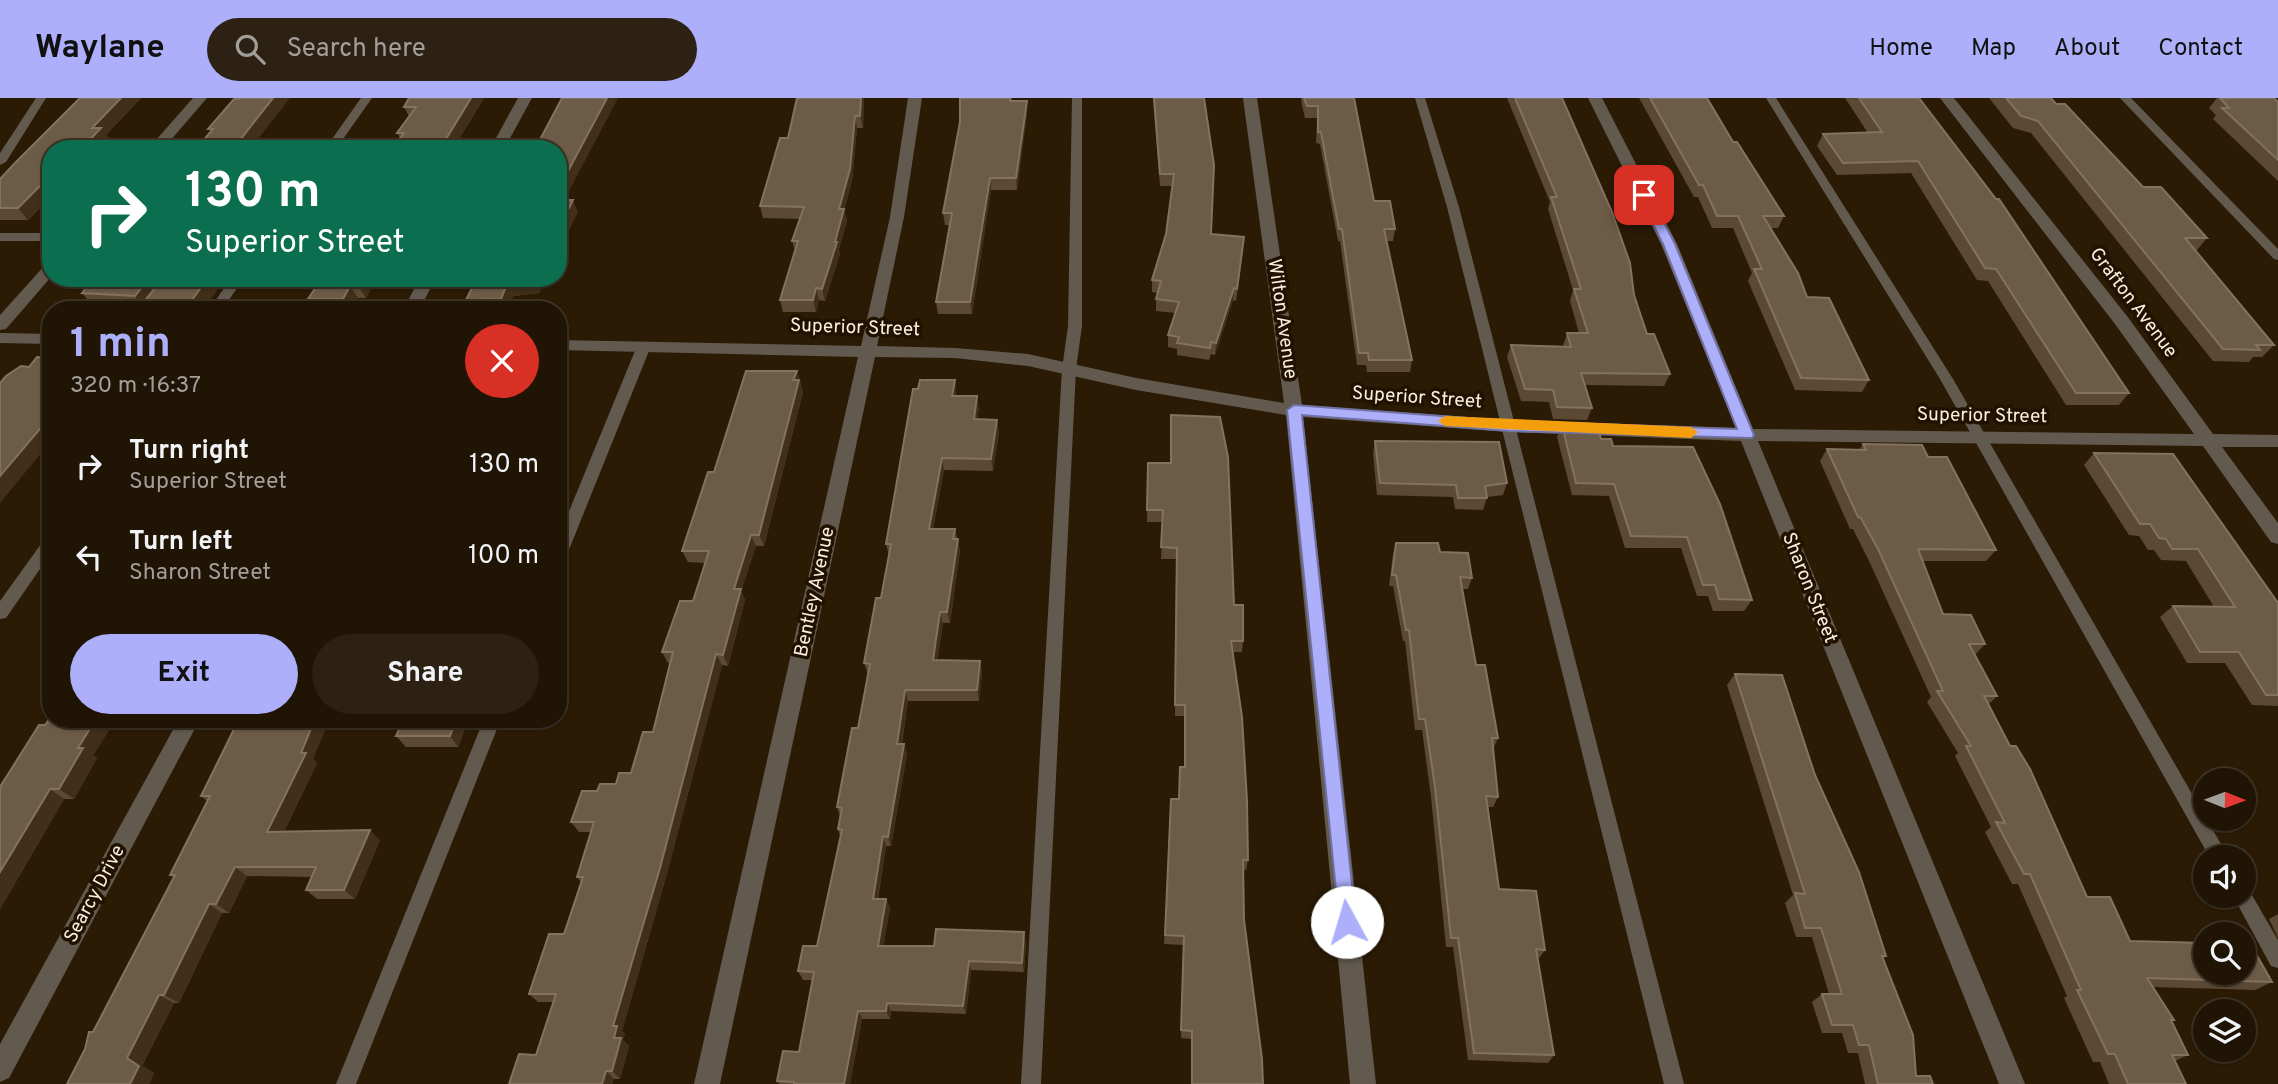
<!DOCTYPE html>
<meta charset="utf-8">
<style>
:root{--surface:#201404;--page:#2d2113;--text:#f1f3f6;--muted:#a29e9a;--line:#3d3326;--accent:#adaffb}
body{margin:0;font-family:Overpass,sans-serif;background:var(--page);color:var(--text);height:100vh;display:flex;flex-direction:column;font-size:26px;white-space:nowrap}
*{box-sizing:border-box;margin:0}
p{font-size:23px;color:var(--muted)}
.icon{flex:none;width:38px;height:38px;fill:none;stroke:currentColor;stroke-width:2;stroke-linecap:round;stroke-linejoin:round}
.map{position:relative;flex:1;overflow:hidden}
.panel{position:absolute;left:42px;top:203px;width:525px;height:427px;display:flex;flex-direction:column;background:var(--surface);border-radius:28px;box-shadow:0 2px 5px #0004,0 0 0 2px var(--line)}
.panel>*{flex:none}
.guide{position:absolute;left:42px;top:42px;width:525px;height:147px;border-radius:28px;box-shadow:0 2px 5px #0004,0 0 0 2px var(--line);background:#0b6e4f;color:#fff;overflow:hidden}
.needle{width:46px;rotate:91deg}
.tools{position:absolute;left:2193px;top:670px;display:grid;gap:14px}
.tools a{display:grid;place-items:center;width:63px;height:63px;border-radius:50%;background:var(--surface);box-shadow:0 2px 5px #0004,0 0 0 2px var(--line);font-size:35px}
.pin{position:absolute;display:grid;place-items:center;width:60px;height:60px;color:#fff;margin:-30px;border-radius:14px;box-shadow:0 4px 10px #0006}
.me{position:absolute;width:77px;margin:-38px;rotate:354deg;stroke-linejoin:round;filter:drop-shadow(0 0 5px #0008)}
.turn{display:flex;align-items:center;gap:24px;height:147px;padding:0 28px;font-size:32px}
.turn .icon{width:91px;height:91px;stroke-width:2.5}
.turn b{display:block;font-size:49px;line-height:60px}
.round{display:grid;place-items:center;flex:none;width:74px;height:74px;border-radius:37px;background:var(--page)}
.head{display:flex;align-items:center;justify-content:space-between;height:119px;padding:0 28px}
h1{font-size:42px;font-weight:700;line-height:52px;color:var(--accent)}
.primary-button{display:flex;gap:14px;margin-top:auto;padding:14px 28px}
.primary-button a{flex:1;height:80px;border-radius:42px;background:var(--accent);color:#111;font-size:28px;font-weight:700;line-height:80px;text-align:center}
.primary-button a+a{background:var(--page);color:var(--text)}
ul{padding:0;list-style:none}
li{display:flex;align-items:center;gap:21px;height:91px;padding:0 28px}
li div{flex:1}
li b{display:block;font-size:26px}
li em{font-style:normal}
header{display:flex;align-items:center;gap:42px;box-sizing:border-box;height:98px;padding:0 35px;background:var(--accent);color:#111}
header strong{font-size:33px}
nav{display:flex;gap:38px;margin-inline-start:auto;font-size:24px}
.search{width:490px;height:63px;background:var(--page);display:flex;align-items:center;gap:18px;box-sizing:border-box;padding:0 24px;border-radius:38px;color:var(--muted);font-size:26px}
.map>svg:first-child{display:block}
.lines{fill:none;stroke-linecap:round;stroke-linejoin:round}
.service{fill:#625a4f;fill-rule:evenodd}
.minor{fill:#625a4f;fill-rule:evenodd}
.tertiary{fill:#625a4f;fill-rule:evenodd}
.wall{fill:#5b4934}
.shaded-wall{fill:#412f19}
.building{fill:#6c5b47;stroke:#83725f;stroke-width:2}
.route{fill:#adaffb;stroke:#7072a3;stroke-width:2}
.slow{fill:#f59e0b}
.labels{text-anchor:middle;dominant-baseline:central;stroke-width:7;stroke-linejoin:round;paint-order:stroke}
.street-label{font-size:19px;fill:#fbefe2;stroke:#211200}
</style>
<header>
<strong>Waylane</strong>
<div class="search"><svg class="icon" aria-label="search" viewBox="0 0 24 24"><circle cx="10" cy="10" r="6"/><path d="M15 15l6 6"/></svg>Search here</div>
<nav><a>Home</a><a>Map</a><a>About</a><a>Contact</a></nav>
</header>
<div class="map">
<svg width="2278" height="986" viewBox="0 0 2278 986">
<rect width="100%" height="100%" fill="#2b1b05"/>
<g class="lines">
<!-- service -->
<g class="service">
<path d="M36,0H46L6,64L0,67V55Z"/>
<path d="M361,0H372L336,51H325Z"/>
<path d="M1072,0H1082V228L1076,271L1041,986H1021L1062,271L1068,228Z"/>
<path d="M1415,0H1425L1459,109L1684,986H1664L1447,109Z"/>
<path d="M1766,0H1776L1953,281L2229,760H2210L1940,281Z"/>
<path d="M2120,0H2131L2278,151V162L2274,161Z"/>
<rect x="0" y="135" width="51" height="8"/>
<path d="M231,180H244L222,212H209Z"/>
<path d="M644,244L651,248L566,459L558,465V440L637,248Z"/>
<path d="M51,437V455L6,520L0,521V503L46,439Z"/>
<path d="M484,621H501L356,986H336Z"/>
<path d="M2244,790L2249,792L2278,842V870L2271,868L2233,798H2244Z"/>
</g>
<!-- minor -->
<g class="minor">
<path d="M518,0H532L504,51H490Z"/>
<path d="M908,0H922L904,119L877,248L955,250L1028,256L1136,280L1284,305L1243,0H1257L1302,307L1509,322L1736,330L1661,146L1588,0H1602L1677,146L1753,331L2194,336L2115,226L1940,0H1954L2127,218L2213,336L2278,337V349H2222L2278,425V446L2271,444L2203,348L1758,343L2025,986H1999L1741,343L1509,334L1303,319L1376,986H1350L1286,317L1136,292L1028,268L955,260L875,259L720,986H694L858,259L558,252V242L861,248L890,119Z"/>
<path d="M420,180H436L419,212H403Z"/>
<path d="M0,235L51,236V246L0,245Z"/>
<path d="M179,621H200L9,980L0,984V946Z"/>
</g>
<!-- tertiary -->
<g class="tertiary">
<path d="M193,0H207L163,51H148Z"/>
<path d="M51,164V179L6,231L0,232V217L46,166Z"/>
</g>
</g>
<!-- wall -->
<g class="wall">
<path d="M80,0H141L106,37L110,42L102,51H51V99L28,122H0V81L15,65Z"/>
<path d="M409,0H484L453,51H392L400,40L397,35L409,18L404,9Z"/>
<path d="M864,0L863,30H857L852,83L844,112L847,123L839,151L840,156L825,203L819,202L816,214H783L780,202L795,153L792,143L800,121L763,120L760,108L788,40Z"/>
<path d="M960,0H1012V3H1027V15L1017,92H991L972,216H938L936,204L950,127H945L943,115L960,24Z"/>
<path d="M1153,0H1204L1211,136L1243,151L1236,203L1233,202L1215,257L1211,256L1209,262L1177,257V251L1168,249V237L1175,215L1156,213V201L1158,195L1152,194V182L1166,136L1173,88H1160Z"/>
<path d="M1301,0H1354L1374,103L1395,131L1393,143H1386L1412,262L1410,274H1367L1366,267H1357L1340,143H1338L1320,46L1316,45L1317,20H1305L1302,7Z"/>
<path d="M1507,0H1562L1647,236L1670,276L1664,288L1585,287L1592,310L1587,322L1553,321L1549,304L1521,303L1507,259L1511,247L1563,248L1567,235H1579L1570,203L1573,192L1548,111L1550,104Z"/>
<path d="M1639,0H1707L1733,44L1784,118L1778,130H1771L1807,199L1869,282L1862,294L1795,292L1748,183L1752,175L1733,130H1712L1698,99H1694Z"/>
<path d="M1845,0H1919L2129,295L2119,307H2066L1988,183L1977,182L1911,75L1837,77L1817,48L1823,36L1868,35Z"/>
<path d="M1989,0H2051L2143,89L2207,140L2197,152H2195L2274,247L2262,259H2253L2249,264L2213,263L2031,35L2013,30Z"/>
<path d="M2217,0H2274L2278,4V83L2213,21L2216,17L2209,10Z"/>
<path d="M209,180L217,192L203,212H148L146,209L144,211L92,207L82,195Z"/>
<path d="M377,180L366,200H358L351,212H315L308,201Z"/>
<path d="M469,180H546L539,195L513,198L507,212H472L466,202L471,192L467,184Z"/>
<path d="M797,273L803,294L764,448H756L741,493L745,502L728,568L722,567L666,779L622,933L625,936L623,942L629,948L620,981H614L612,986H509L536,957L554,904H538L529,896L564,836L581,784L577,779L591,734H579L571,724L597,693L616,686L631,675L653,634L670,565H668L662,554L693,503L705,465L688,464L682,453L714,374Z"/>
<path d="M955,282L956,298L979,310L977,321L999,334L993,373L944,372L933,431H955L960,453L950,525H943L937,563H980L982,574L979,603H908L902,646H904L907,656L891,748H886L878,801H886L890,810L883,848H934L1026,843L1024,874L971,872L966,916L891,913L890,921H862L850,986H779L777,983L799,954L813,882H803L798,873L817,848L840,738L838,731L840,718L837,709L858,630L868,576L864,565L881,500L889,457L886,446L918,291Z"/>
<path d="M1562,327L1601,341L1613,348L1752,502L1744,513H1713L1708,498H1697L1681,450H1625L1609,398L1572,397L1557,339Z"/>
<path d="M1375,343L1507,385L1503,397L1487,399L1483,412L1455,411L1453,399L1377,397L1373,355Z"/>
<path d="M1863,346L1928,359L1996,452L1986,463H1922L1943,516L1985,546L1975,557L1997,598L1988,607L2087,799L2130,843L2272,884L2255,892L2153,889L2174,922L2171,924L2188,957L2175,963L2186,986H2109L2100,964H2093L2064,900L2067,898L2018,786H2012L1985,734L1991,729L1955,658L1958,655L1927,604L1931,599L1869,463L1853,431H1850L1820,363L1827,351L1859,352Z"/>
<path d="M2094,355L2278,505V608L2252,607L2225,565H2187L2160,519L2173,508L2214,509L2186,463L2161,462L2154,452H2148L2139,438L2129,437L2084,367Z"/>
<path d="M1148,365L1234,507L1243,543L1242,554H1233L1248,762L1246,772H1243L1244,822L1263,986H1191V941L1181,940L1183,847L1164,846L1171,701H1179L1184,669V618H1175L1176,461H1161L1163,424H1147Z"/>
<path d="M1396,445L1440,454L1472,480L1468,491H1462L1476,567L1498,640L1493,651L1498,699L1493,709H1488L1499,791L1545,852L1539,860H1538L1554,957L1548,965L1468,962L1453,849H1446L1431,699L1422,632H1415L1405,543H1403L1393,488H1389L1393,456Z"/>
<path d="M51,560V581L42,573Z"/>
<path d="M1735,576L1815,677L1886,858L1883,861L1916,978L1933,986H1865L1858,955H1848L1842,935H1822L1812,904L1822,896H1829L1812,839H1796L1785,805L1793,797L1727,587Z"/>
<path d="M404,621H469L458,649H406L396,638Z"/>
<path d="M45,627L97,660L74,701H64L0,811V689Z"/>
<path d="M313,661L317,665L284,734L380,742L355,801H317L306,792L312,779L247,778L229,815H222L179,905H174L142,968L154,975L149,986L93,934L174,780L170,777L208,704L201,698Z"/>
<path d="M2278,816V840L2269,821Z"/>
</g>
<!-- shaded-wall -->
<g class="shaded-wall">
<path d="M121,0H141L106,37L110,42L102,51H81L92,30Z"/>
<path d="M273,0H290L250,51H233Z"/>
<path d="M471,0H484L453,51H440Z"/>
<path d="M607,0H618L558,114V92Z"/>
<path d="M861,0H864L863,30L860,18Z"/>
<path d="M1027,3V15L1017,92L1016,80Z"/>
<path d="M855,18L857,30L852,83L844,112L847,123L839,151L840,156L825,203L822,191L835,144L839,111Z"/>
<path d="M990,80L991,92L972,216L970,204Z"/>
<path d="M51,82V93L46,87Z"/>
<path d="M41,87L50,99L28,122L18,110Z"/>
<path d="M573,102L578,114L558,155V132Z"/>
<path d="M149,180H168L143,205L146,209L144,211L135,198Z"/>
<path d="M209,180L217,192L203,212H194L189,206Z"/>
<path d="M363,180H377L366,200L358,188Z"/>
<path d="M534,180H546L539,195L513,198L507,212H506L501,201L507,186Z"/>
<path d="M350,188L358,200L351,212L343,201Z"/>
<path d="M816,190L819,202L816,214L813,202Z"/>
<path d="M1234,190L1233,202L1215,257L1216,245Z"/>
<path d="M797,273L803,294L764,448L759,437L793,282Z"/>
<path d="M955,282L956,294L954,309L952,298Z"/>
<path d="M977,298L979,310L975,333L974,321Z"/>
<path d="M51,308V343L0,405V378Z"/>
<path d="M997,322L999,334L993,373L991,361Z"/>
<path d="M942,360L944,372L931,442L929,431Z"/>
<path d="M751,437L756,448L741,493L745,502L728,568L723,557L734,491Z"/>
<path d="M958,441L960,453L950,525L947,514Z"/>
<path d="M940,514L943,525L936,573L933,562Z"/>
<path d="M716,556L722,567L666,779L622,933L625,936L623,942L629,948L620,981L612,973L614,940L613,928Z"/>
<path d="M980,563L982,574L979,603L977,592Z"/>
<path d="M905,592L908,603L900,656L897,646Z"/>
<path d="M96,621H116L93,658L97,660L74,701L59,691L78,650Z"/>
<path d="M315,621H330L313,661L317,665L279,744L267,734Z"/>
<path d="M456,621H469L458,649L450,638Z"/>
<path d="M904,646L907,656L891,748L888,739Z"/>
<path d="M50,691L64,701L0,811V774Z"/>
<path d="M370,732L380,742L355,801L344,792Z"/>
<path d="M883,738L886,748L876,810L873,801Z"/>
<path d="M235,769L247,778L229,815L216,806Z"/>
<path d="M886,801L890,810L882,857L878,848Z"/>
<path d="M209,806L222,815L179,905L164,897Z"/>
<path d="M1024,834L1026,843L1024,874L1022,865Z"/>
<path d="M969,863L971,872L966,916L963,908Z"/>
<path d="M159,897L174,905L142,968L154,975L149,986H130L127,960Z"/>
<path d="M887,905L891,913L890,921L886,913Z"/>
<path d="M858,913L862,921L850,986H844Z"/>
<path d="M606,973L614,981L612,986H602Z"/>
</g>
<!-- building -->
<g class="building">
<path d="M80,0H121L92,30H101L81,51H51V82L46,87H41L18,110H0V81L15,65Z"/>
<path d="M240,0H273L233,51H196L213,31H208L234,1H239Z"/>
<path d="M409,0H471L440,51H392L404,35H397L416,9H404Z"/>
<path d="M562,0H607L558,92V51H535Z"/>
<path d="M797,0H861L860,18H855L850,71L839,111H844L835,144H837L822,191L816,190L813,202H780L798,143H792L804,109L760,108L780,40H788Z"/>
<path d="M960,0H1010V3H1027L1016,80H990L970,204H936L952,115H943L960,24Z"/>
<path d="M1154,0H1204L1214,67L1211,136L1244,139L1237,191L1234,190L1216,245L1211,244L1210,250L1177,245L1179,239L1168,237L1179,204L1156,201L1161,183L1152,182L1166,136L1174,76H1160Z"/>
<path d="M1304,0H1354L1374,103H1390L1395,131H1384L1412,262H1369L1368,255H1359L1342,131H1339L1321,34H1318V8H1307Z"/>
<path d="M1515,0H1562L1612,114L1630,165L1634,197L1647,236H1654L1670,276L1581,275L1592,310L1557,309L1553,292L1525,291L1511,247L1571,249L1567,235H1588L1574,191H1581L1551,99H1557Z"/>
<path d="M1650,0H1707L1733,44H1737L1784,118H1763L1798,175L1807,199L1829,200L1869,282L1801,280L1754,171H1762L1738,118H1717L1703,87H1699Z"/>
<path d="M1859,0H1919L1996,101H1999L2129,295H2076L1996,171L1985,170L1918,63L1843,65L1823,36L1882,34Z"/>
<path d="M2006,0H2051L2056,6H2065L2143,89H2161L2207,140H2185L2274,247H2256L2260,252L2223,251L2038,23L2021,18Z"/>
<path d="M2220,0H2274L2278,4V62L2222,10H2229Z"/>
<path d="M558,102H573L558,132Z"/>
<path d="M94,180H149L135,198L82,195Z"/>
<path d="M163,180H208L189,206L143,205Z"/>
<path d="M322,180H363L358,188H350L343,201H308Z"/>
<path d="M469,180H534L533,183L507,186L501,201L466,202L475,184H467Z"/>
<path d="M37,259L51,260V308L46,314H51V318L0,378V285L6,278L21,268L29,269Z"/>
<path d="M746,273H797L793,282H799L759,437H751L734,491H741L723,557L716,556L660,770L613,928H617L614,940H621L612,973H606L602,986H509L519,956L536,957L556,896H529L549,836H564L583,779H577L594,724H571L582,693H597L600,686H616L619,675H631L643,634H653L673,554H662L680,503H693L709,453H682L708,374H714Z"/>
<path d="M920,282H955L952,298H977L974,321L997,322L991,361L942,360L929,431H955L953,441H958L947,514H940L933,562L980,563L977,592H905L897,646H904L888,739L883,738L873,801H886L878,848H934L936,831L1024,834L1022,865L969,863L963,908L887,905L886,913H858L844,986H794V984L777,983L783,953L799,954L814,874L798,873L803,848H817L842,732L838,731L842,710L837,709L852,630H858L870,566L864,565L876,500H881L891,446H886L913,291H918Z"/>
<path d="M1171,317L1220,319L1228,359L1234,507H1243V543H1231L1242,619L1247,703L1248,762H1243L1244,822L1262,961L1263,986H1192V933L1181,932L1184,838L1165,837L1171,701H1179L1180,669H1185V607H1175L1177,450L1161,449L1163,412H1147L1148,365H1171Z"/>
<path d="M1562,327L1597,328L1601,341H1611L1613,348L1693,349L1720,406L1752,502L1719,501L1715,487H1703L1687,439L1631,438L1614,386L1576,385Z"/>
<path d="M1375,343L1499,344L1507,385L1485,388L1487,400H1458L1456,387L1380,385Z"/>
<path d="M1863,346L1922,347L1928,359H1947L1996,452L1918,451L1943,516L1971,517L1985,546H1969L1997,598H1984L2010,648H2016L2030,671L2087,799H2110L2130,843L2205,845V875H2244V846L2251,847L2272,884L2147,880L2174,922H2171L2188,957H2172L2186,986H2128L2115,956H2108L2077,892H2081L2030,776H2024L1996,724L2005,725L1966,648H1971L1937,593H1943L1878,451L1861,420L1858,419L1827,351L1866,352Z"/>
<path d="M2094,355L2173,356L2278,505V597H2266L2239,554H2200L2173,508L2235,509L2198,451H2172L2166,441L2159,440L2150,426H2140Z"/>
<path d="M1396,445H1438L1440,454L1468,455L1472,480L1460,479L1476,567H1485L1498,640H1492L1498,699L1486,698L1499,791L1536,793L1545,852L1536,851L1554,957L1474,955L1458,840H1451L1435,689L1425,621H1419L1409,532H1406L1396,477H1392Z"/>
<path d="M51,560V574L42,573Z"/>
<path d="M1735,576L1782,577L1815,677L1859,774L1886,858H1882L1913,937L1916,978H1930L1933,986H1878L1869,947H1859L1853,927H1832L1822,896H1842L1821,830H1805L1795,795L1805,796Z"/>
<path d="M51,619V621H96L78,650H83L59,691H50L0,774V689L39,627H45Z"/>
<path d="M239,621H315L301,655H306L267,734L370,732L344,792H306L316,769H235L216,806H209L164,897H159L127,960L139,968L130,986H67L85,951L89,934H93L175,777H170L210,698H201Z"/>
<path d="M404,621H456L450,638H396Z"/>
</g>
<!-- route -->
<path class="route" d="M1644,94L1650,97L1675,146L1754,337L1752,340L1509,333L1302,317L1356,824L1354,831L1347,833L1340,831L1287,312L1294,307L1509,323L1737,331L1663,146L1638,97Z"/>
<!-- slow -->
<path class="slow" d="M1445,318L1691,329L1698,334L1691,340L1445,328L1438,323Z"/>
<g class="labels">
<!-- street labels -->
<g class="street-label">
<text transform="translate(2133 205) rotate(53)">Grafton Avenue</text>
<text transform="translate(1282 221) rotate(82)">Wilton Avenue</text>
<text transform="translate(855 230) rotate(2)">Superior Street</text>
<text transform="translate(1417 300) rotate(4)">Superior Street</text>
<text transform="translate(1982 318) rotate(1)">Superior Street</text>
<text transform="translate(1809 490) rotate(68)">Sharon Street</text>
<text transform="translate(815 494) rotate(-78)">Bentley Avenue</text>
<text transform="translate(95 796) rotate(-62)">Searcy Drive</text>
</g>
</g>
</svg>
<div class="tools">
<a><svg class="needle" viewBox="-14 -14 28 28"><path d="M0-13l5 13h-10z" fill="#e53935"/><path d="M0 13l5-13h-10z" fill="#a29e9a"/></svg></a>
<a><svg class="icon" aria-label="sound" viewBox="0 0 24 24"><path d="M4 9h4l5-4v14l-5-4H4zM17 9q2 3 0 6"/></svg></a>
<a><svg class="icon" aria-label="search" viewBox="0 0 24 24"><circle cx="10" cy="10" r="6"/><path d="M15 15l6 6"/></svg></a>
<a><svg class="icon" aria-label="layers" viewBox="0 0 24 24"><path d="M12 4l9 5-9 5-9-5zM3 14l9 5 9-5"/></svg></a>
</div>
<div class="pin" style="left:1644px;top:97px;background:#d93025"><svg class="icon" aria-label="arrive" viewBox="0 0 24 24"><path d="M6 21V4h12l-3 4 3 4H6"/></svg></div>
<svg class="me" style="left:1347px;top:824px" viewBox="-20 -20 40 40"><circle r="19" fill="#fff"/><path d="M0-13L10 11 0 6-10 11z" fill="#adaffb"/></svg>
<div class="guide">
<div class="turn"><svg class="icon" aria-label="right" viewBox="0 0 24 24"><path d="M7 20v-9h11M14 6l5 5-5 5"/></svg><div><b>130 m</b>Superior Street</div></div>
</div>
<section class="panel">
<div class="head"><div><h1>1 min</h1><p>320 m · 16:37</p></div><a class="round" style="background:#d93025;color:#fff"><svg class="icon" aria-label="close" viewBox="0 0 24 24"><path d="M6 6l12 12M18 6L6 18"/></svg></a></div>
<ul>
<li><svg class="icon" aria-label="right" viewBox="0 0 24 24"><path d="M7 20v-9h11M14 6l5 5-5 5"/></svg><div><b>Turn right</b><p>Superior Street</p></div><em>130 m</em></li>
<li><svg class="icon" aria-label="left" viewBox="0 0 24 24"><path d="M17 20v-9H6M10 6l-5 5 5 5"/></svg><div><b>Turn left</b><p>Sharon Street</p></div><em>100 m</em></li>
</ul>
<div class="primary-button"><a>Exit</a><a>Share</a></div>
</section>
</div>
